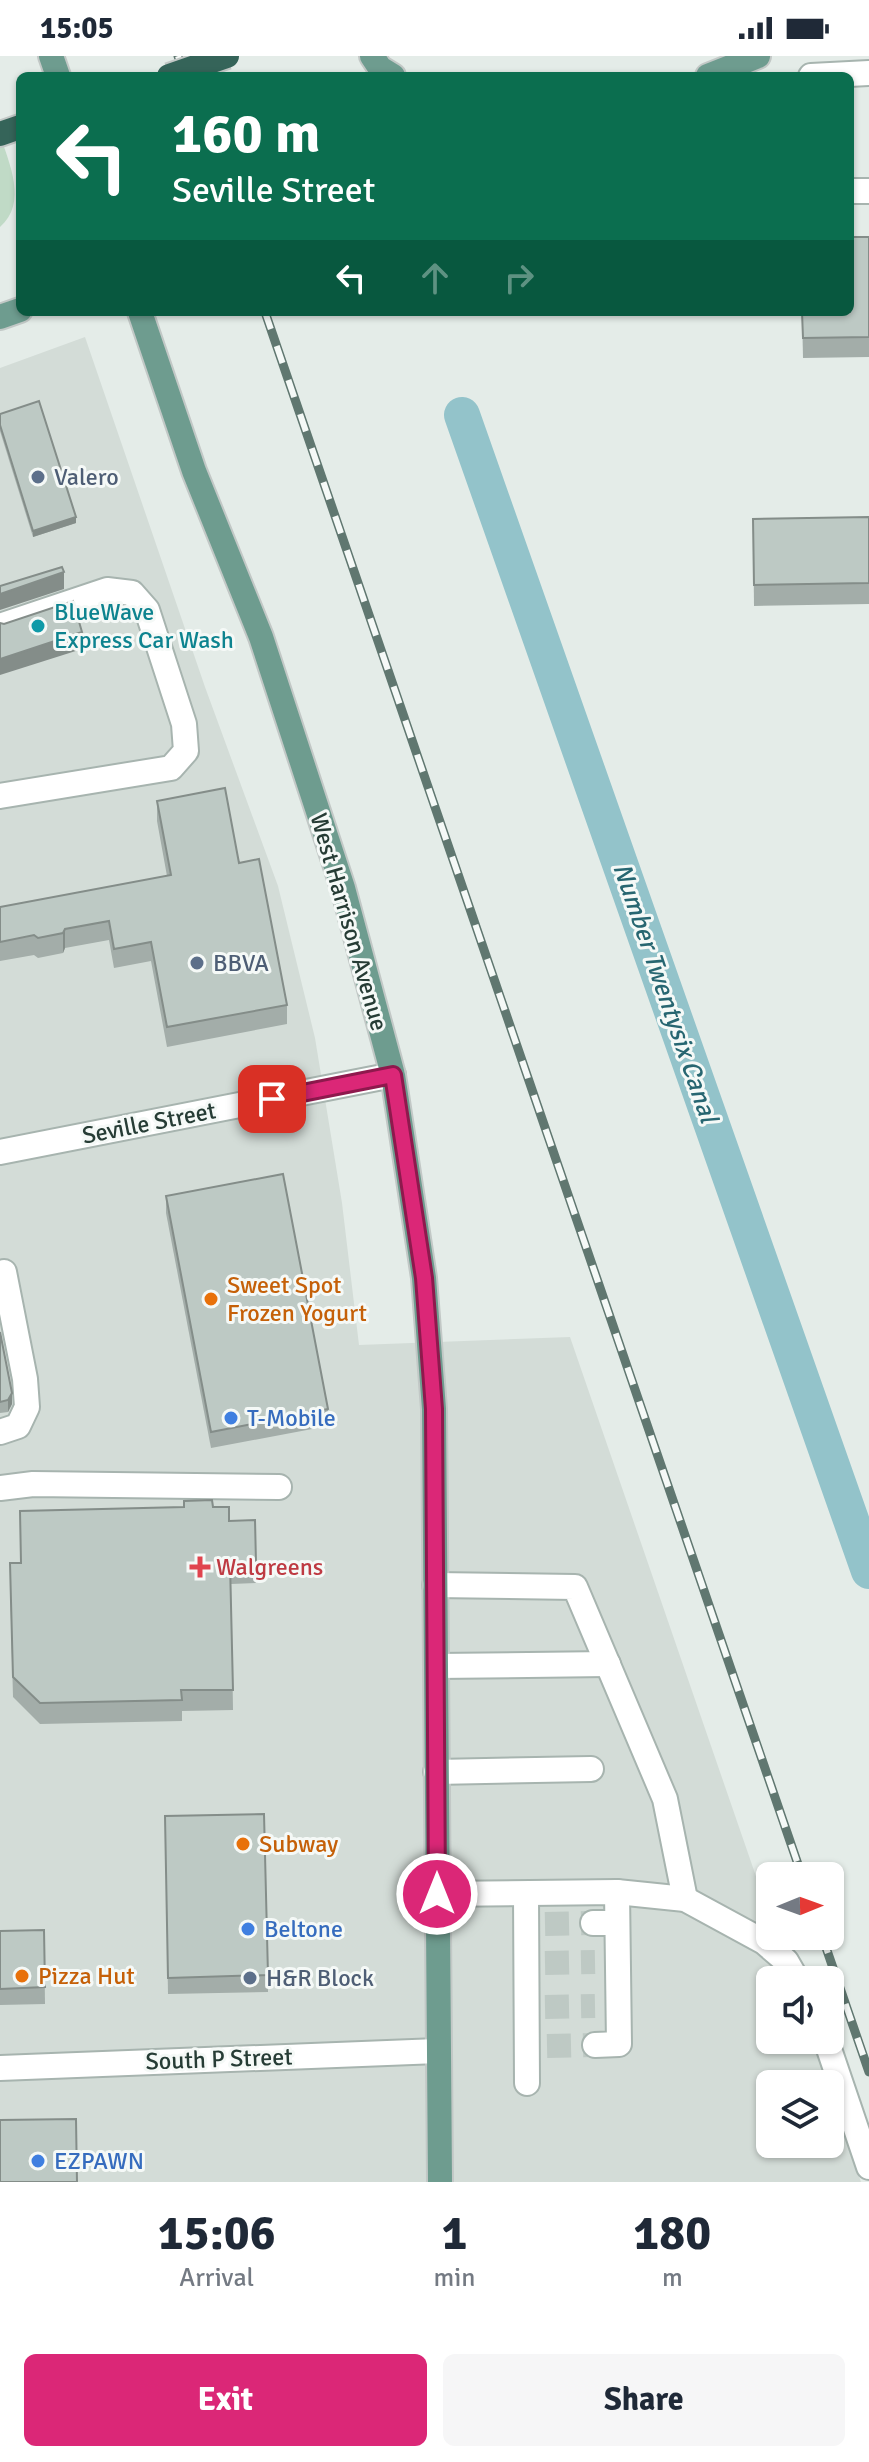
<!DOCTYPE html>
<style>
:root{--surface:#fff;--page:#f6f6f7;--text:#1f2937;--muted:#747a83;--accent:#db2777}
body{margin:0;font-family:Signika,sans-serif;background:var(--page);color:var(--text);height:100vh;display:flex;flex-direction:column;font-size:30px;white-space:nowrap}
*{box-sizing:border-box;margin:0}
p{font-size:26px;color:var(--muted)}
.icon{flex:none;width:44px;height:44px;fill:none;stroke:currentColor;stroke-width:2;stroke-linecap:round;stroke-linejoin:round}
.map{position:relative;height:2126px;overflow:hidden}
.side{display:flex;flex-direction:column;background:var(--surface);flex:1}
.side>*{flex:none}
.guide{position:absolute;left:16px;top:16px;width:838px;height:244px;border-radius:12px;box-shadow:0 2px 6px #0004;background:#0b6e4f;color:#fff;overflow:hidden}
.needle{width:52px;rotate:89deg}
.controls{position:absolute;left:756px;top:1806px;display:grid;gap:16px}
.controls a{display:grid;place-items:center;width:88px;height:88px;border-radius:12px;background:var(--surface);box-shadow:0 2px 6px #0004;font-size:40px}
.pin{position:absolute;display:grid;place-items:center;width:68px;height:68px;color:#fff;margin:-34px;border-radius:16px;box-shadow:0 4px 12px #0006}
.me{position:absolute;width:88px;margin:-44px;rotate:0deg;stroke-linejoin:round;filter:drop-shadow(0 0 6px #0008)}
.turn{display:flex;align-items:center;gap:28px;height:168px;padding:0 24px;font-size:36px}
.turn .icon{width:104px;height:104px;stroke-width:2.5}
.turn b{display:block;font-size:56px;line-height:68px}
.lanes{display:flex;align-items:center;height:76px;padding:0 24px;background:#0003;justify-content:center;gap:40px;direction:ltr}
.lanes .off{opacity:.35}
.eta{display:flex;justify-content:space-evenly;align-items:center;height:136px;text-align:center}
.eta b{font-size:48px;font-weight:700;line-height:56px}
.primary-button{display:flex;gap:16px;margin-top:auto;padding:16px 24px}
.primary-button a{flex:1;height:92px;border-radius:12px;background:var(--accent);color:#fff;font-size:32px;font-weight:700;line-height:92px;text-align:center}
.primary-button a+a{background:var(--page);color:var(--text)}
.status{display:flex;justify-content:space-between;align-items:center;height:56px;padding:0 40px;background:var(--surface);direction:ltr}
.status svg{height:22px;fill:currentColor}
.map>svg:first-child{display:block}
.built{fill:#d3dcd7}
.green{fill:#c0dac6}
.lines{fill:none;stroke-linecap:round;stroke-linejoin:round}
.canal{stroke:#93c3ca;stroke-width:36}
.minor-tunnel{stroke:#bec9c4;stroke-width:24;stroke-dasharray:24 12;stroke-linecap:butt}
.minor-casing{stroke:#a7b4af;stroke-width:28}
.major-casing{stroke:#c2c8c6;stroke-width:28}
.highway-casing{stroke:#c2c8c6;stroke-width:28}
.minor{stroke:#fff;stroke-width:24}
.major{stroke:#6e9c8f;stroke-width:24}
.highway{stroke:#356459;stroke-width:24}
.rail-casing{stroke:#607770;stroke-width:9}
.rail{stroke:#f5f9f7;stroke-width:6;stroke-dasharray:18;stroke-linecap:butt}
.highway-bridge-casing{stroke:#c2c8c6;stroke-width:28;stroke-linecap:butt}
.highway-bridge{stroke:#356459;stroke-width:24}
.wall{fill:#a3ada9}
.shaded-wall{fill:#848d89}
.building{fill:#bdc9c4;stroke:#848d89;stroke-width:2}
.route-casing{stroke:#8e194d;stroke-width:20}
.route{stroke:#db2777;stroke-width:14}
.service-dot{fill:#5c6f8a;stroke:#f5f9f7;stroke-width:3}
.culture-dot{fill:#0f9aa8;stroke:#f5f9f7;stroke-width:3}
.food-dot{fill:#e8710a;stroke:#f5f9f7;stroke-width:3}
.shop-dot{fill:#3f7fe0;stroke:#f5f9f7;stroke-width:3}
.health-dot{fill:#e0444e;stroke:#f5f9f7;stroke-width:3}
.labels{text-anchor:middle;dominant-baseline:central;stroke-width:6;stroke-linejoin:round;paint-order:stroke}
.service-label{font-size:24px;fill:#4e5e75;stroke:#f5f9f7;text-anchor:start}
.culture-label{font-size:24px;fill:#0d838f;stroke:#f5f9f7;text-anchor:start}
.street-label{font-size:24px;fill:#263c35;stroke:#f5f9f7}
.food-label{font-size:24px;fill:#c56008;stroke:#f5f9f7;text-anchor:start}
.shop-label{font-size:24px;fill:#366cbe;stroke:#f5f9f7;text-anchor:start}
.health-label{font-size:24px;fill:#be3a42;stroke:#f5f9f7;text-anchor:start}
.water-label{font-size:26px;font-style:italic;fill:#276671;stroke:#f5f9f7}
</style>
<div class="status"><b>15:05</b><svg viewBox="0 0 49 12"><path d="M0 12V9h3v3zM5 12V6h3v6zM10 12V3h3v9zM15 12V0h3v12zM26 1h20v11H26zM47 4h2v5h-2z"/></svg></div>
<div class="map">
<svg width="869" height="2126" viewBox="0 0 869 2126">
<rect width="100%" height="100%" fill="#e4ece8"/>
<!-- built -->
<path class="built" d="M85,281L205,631L278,830L315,982L342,1147L359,1289L570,1281L770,1861V1880H776L792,1924H770V1984H812L827,2028H770V2088H830V2035L861,2126H0V312Z"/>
<!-- green -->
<path class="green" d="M0,79C9,107 28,147 0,171Z"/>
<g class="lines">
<!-- canal -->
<path class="canal" d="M462,359L869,1515"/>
<!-- minor-tunnel -->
<g class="minor-tunnel">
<path d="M545,1868L593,1867"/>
<path d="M545,1907L595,1906"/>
<path d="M545,1951L595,1950"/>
<path d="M547,1990L595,1989"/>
</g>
<defs>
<g id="minor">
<path d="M811,20L869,17"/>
<path d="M850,135H869"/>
<path d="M0,570L107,534L132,537L147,554L184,668L186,695L171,712L0,740"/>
<path d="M0,1096L393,1019"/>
<path d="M0,1376L18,1370L27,1351L25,1323L4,1216"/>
<path d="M0,1432L33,1428L279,1431"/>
<path d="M435,1529L575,1531L665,1743L685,1843"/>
<path d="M436,1610L608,1608"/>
<path d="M436,1716L591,1713"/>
<path d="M437,1838L617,1836L685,1843L764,1886L786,1905L797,1924"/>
<path d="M526,1839L527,2027"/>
<path d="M593,1867H617"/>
<path d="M826,1984L869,2111"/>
<path d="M595,1989L619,1988L617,1836"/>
<path d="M0,2012L438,1995"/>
</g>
<g id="major">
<path d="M51,0L58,20"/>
<path d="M372,0L380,12L393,20"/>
<path d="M708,20L758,0"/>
<path d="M140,256L194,415L261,581L343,832L393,1019L424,1222L434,1353L440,2126"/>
<path d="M0,261L20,254"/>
</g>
<path id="highway" d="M0,78L20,71"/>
</defs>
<!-- minor casing -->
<use href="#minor" class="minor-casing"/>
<!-- major casing -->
<use href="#major" class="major-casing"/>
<!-- highway casing -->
<use href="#highway" class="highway-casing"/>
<!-- minor -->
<use href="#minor" class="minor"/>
<!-- major -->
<use href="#major" class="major"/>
<!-- highway -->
<use href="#highway" class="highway"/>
<defs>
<g id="rail">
<path d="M178,0L185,20"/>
<path d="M265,256L802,1820"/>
<path d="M822,1880L869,2016"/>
</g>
</defs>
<!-- rail casing -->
<use href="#rail" class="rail-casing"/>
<!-- rail -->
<use href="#rail" class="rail"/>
<defs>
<path id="highway-bridge" d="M169,20L227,0"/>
</defs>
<!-- highway-bridge casing -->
<use href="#highway-bridge" class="highway-bridge-casing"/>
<!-- highway-bridge -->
<use href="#highway-bridge" class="highway-bridge"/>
</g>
<!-- wall -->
<g class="wall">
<path d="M869,181V301L803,302L802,256Z"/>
<path d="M0,358L76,467L33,481L0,375Z"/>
<path d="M869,461V548L754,550L753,463Z"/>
<path d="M157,745L239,807L287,949V968L167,991L151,905L114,912L109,884L65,892L63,897L38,902L34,899L0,905V851L167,820L157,765Z"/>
<path d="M166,1140L328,1353V1370L211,1392L166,1157Z"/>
<path d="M0,1276L12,1348L8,1356L0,1357Z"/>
<path d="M213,1451L229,1465L256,1507V1527L231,1528L233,1654L182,1655V1665L40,1668L13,1641L10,1527L21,1507Z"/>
<path d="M264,1758L268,1936L168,1938L165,1760Z"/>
<path d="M44,1874L45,1948L0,1949V1875Z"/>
</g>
<!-- shaded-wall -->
<g class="shaded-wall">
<path d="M76,461V467L33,481V475Z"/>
<path d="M64,516V533L0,554V538Z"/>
<path d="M82,576V593L0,619V603Z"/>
<path d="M65,873V892L63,897V877Z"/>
<path d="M12,1337V1348L8,1356V1344Z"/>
</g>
<!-- building -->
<g class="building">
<path d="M850,181H869V281L803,282L802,256H850Z"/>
<path d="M39,345L76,461L33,475L0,369V358Z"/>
<path d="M869,461V527L754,529L753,463Z"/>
<path d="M62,511L64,516L0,538V530Z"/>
<path d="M73,545L82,576L0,603V567L4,568Z"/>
<path d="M225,732L239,807L259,803L287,949L167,971L151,886L114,893L109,865L65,873L63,877L38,882L34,879L0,886V851L171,819L157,745Z"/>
<path d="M283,1118L328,1353L211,1376L166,1140Z"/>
<path d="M0,1276L12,1337L8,1344L0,1346Z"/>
<path d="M212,1444L213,1451H229V1465L255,1464L256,1507H230L233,1634H181L182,1644L40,1647L13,1621L10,1507H21L20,1455L184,1451V1445Z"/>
<path d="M264,1758L268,1919L168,1922L165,1760Z"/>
<path d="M44,1874L45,1931L0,1933V1875Z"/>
<path d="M76,2063L77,2126H0V2064Z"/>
</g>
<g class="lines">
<defs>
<path id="route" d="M272,1043L393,1019L424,1222L434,1353L437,1838"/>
</defs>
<!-- route casing -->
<use href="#route" class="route-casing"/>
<!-- route -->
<use href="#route" class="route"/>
</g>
<!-- markers -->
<g class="service-dot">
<circle cx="38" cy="421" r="8"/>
<circle cx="197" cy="907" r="8"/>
<circle cx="250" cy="1922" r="8"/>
</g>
<circle class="culture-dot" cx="38" cy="570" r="8"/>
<g class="food-dot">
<circle cx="211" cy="1243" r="8"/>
<circle cx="243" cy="1788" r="8"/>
<circle cx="22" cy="1920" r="8"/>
</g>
<g class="shop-dot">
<circle cx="231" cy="1362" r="8"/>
<circle cx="248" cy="1873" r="8"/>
<circle cx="38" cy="2105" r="8"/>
</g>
<path class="health-dot" d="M196 1499h8v8h8v8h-8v8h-8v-8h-8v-8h8z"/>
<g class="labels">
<!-- service labels -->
<g class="service-label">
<text x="54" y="421">Valero</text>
<text x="213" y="907">BBVA</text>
<text x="266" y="1922">H&amp;R Block</text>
</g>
<!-- culture labels -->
<g class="culture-label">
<text x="54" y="556">BlueWave<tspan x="54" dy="28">Express Car Wash</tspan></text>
</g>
<!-- street labels -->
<g class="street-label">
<text transform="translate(349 866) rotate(74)">West Harrison Avenue</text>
<text transform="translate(149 1067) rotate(-11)">Seville Street</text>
<text transform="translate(219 2003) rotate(-2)">South P Street</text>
</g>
<!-- food labels -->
<g class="food-label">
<text x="227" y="1229">Sweet Spot<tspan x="227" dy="28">Frozen Yogurt</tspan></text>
<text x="259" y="1788">Subway</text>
<text x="38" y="1920">Pizza Hut</text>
</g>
<!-- shop labels -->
<g class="shop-label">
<text x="247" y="1362">T-Mobile</text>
<text x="264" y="1873">Beltone</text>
<text x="54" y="2105">EZPAWN</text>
</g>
<!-- health labels -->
<g class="health-label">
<text x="216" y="1511">Walgreens</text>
</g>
<!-- water labels -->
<g class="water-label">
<text transform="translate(665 937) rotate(71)">Number Twentysix Canal</text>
</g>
</g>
</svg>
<div class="controls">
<a><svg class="needle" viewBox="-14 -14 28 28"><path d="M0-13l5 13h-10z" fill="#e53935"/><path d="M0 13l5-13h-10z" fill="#747a83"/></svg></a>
<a><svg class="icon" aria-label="sound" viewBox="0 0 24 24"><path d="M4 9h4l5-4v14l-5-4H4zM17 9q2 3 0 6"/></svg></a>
<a><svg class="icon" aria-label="layers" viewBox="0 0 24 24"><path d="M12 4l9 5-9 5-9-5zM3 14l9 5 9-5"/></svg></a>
</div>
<div class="pin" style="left:272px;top:1043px;background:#d93025"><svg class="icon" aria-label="arrive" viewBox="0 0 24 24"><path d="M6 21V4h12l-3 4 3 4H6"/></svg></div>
<svg class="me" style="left:437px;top:1838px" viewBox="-20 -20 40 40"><circle r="17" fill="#db2777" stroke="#fff" stroke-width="3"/><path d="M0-11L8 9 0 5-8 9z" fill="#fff"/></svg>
<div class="guide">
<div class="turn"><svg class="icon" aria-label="left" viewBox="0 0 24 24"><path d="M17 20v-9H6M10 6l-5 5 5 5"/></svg><div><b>160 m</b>Seville Street</div></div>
<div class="lanes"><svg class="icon" aria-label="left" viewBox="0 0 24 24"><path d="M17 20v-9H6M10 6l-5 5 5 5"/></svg><svg class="icon off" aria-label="ahead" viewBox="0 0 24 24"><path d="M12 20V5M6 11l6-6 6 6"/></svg><svg class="icon off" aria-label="right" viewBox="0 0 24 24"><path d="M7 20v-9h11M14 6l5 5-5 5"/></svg></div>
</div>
</div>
<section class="side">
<div class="eta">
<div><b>15:06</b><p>Arrival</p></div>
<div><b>1</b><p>min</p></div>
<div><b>180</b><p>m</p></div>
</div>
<div class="primary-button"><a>Exit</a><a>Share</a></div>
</section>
